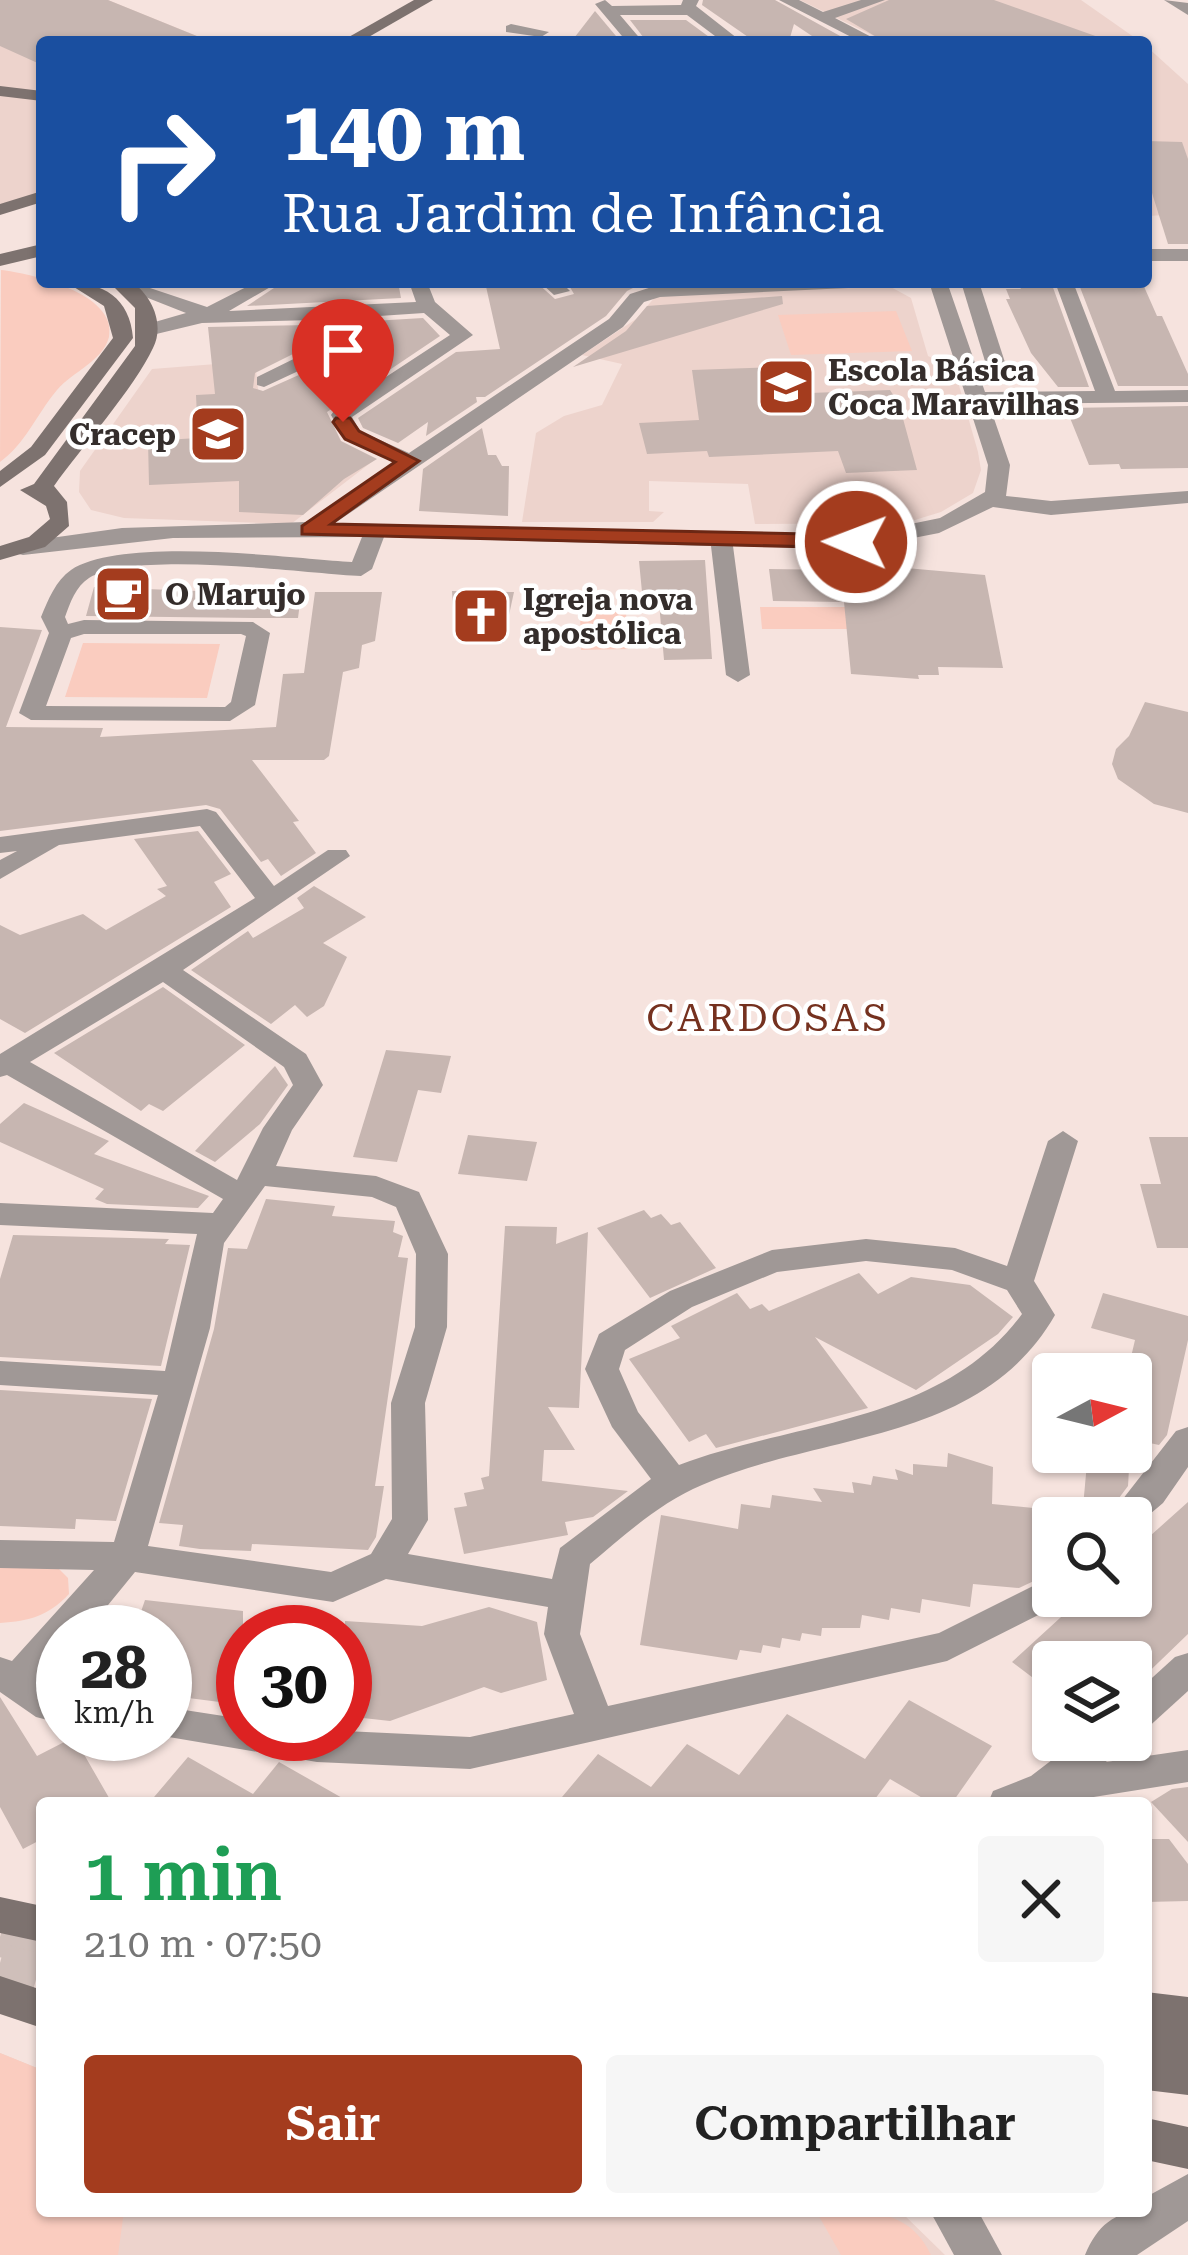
<!DOCTYPE html>
<html lang="pt">
<meta charset="utf-8">
<style>
:root{--surface:#fff;--page:#f6f6f6;--text:#222;--muted:#767676;--accent:#a43c1e}
body{margin:0;font-family:"Roboto Serif",serif;background:var(--page);color:var(--text);height:100vh;display:flex;flex-direction:column;font-size:45px;white-space:nowrap}
*{box-sizing:border-box;margin:0}
p{font-size:39px;color:var(--muted)}
.icon{flex:none;width:66px;height:66px;fill:none;stroke:currentColor;stroke-width:2;stroke-linecap:round;stroke-linejoin:round}
.map{position:relative;flex:1;overflow:hidden}
.drawer{position:absolute;left:36px;top:1797px;width:1116px;height:420px;display:flex;flex-direction:column;background:var(--surface);border-radius:12px;box-shadow:0 3px 9px #0004}
.drawer>*{flex:none}
.hud{position:absolute;left:36px;top:36px;width:1116px;height:252px;border-radius:12px;box-shadow:0 3px 9px #0004;background:#1a4fa0;color:#fff;overflow:hidden}
.needle{width:78px;rotate:83deg}
.tools{position:absolute;left:1032px;top:1353px;display:grid;gap:24px}
.tools a{display:grid;place-items:center;width:120px;height:120px;border-radius:12px;background:var(--surface);box-shadow:0 3px 9px #0004;font-size:60px}
.speed{position:absolute;left:36px;top:1605px;display:flex;gap:24px;font-size:60px;font-weight:700;text-align:center}
.speed>*{display:grid;place-content:center;width:156px;height:156px;border-radius:50%;background:var(--surface);box-shadow:0 3px 9px #0004;line-height:1}
.speed small{font-size:30px;font-weight:400}
.speed .limit{border:18px solid #d22;background:#fff;color:#111}
.pin{position:absolute;display:grid;place-items:center;width:102px;height:102px;color:#fff;margin:-123px -51px;border-radius:50% 50% 50% 0;rotate:-45deg;box-shadow:0 0 12px #0007}
.pin .icon{rotate:45deg}
.me{position:absolute;width:132px;margin:-66px;rotate:271deg;stroke-linejoin:round;filter:drop-shadow(0 0 9px #0008)}
.turn{display:flex;align-items:center;gap:42px;height:252px;padding:0 48px;font-size:54px}
.turn .icon{width:156px;height:156px;stroke-width:2.5}
.turn b{display:block;font-size:84px;line-height:102px}
.round{display:grid;place-items:center;flex:none;width:126px;height:126px;border-radius:12px;background:var(--page)}
.head{display:flex;align-items:center;justify-content:space-between;height:204px;padding:0 48px}
h1{font-size:72px;font-weight:600;line-height:90px;color:#1e9e55}
.primary-button{display:flex;gap:24px;margin-top:auto;padding:24px 48px}
.primary-button a{flex:1;height:138px;border-radius:12px;background:var(--accent);color:#fff;font-size:48px;font-weight:600;line-height:138px;text-align:center}
.primary-button a+a{background:var(--page);color:var(--text)}
.map>svg:first-child{display:block}
.built{fill:#edd3cc}
.green{fill:#faccbf}
.building{fill:#c7b6b1}
.lines{fill:none;stroke-linecap:round;stroke-linejoin:round}
.secondary-tunnel{stroke:#cfbfba;stroke-width:39;stroke-dasharray:39 20;stroke-linecap:butt}
.street{fill:#a09896;fill-rule:evenodd}
.secondary{fill:#7d726f;fill-rule:evenodd}
.route{fill:#a43c1e;stroke:#6b2714;stroke-width:3}
.labels{text-anchor:middle;dominant-baseline:central;stroke-width:9;stroke-linejoin:round;paint-order:stroke}
.far-poi-label{font-size:30px;font-weight:bold;fill:#342d2b;stroke:#fff;text-anchor:start}
.neighbourhood-label{font-size:39px;letter-spacing:3px;fill:#75311f;stroke:#fff}
</style>
<div class="map">
<svg width="1188" height="2255" viewBox="0 0 1188 2255">
<rect width="100%" height="100%" fill="#f6e3de"/>
<!-- built -->
<g class="built">
<path d="M13,0H108L212,42H42V196L0,206V4Z"/>
<path d="M800,0H1081L1141,42H886Z"/>
<path d="M1146,46L1188,84V214L1146,216Z"/>
<path d="M829,286H889L911,298L928,356L954,368L978,452L981,470L973,493L941,512L905,523L755,524L748,484L649,481V511L664,512L653,522H522L536,433L564,416L602,405L622,364L582,355L636,319L656,296Z"/>
<path d="M255,361L260,408L373,461L291,524L124,518L91,510L79,492L80,471L152,369Z"/>
<path d="M0,2053L42,2070V2211H900L945,2255H0Z"/>
</g>
<!-- green -->
<g class="green">
<path d="M1,270C29,273 118,293 109,337C103,361 72,372 57,390C36,415 26,443 0,462Z"/>
<path d="M896,311L912,351L791,355L778,315Z"/>
<path d="M760,607H884L888,629H762Z"/>
<path d="M580,612H626L628,649L581,650Z"/>
<path d="M83,643L220,644L207,698L65,697Z"/>
<path d="M0,1564L59,1569L68,1578L69,1594C48,1616 30,1621 0,1623Z"/>
<path d="M0,2053L42,2070V2211H124L118,2255H0Z"/>
<path d="M816,2211C861,2211 908,2206 931,2255H841Z"/>
</g>
<!-- building -->
<g class="building">
<path d="M0,0H108L209,41L42,42V65L0,46Z"/>
<path d="M703,0H775L851,42H821L794,24L789,41L751,39L702,5Z"/>
<path d="M889,0H994L1101,38L1100,42H885L846,19Z"/>
<path d="M595,11L621,42H571Z"/>
<path d="M630,20H686L716,42H647Z"/>
<path d="M1146,141L1182,142L1188,159V244H1168L1146,174Z"/>
<path d="M283,282H398L401,298L247,306Z"/>
<path d="M485,282H536L555,299L574,294L567,282H645L627,291L606,316L485,397H476L477,402L426,436L428,422L398,443L363,428L358,418L456,352L500,349Z"/>
<path d="M1017,282H1051L1089,387H1058L1031,353L1006,299H1010L1006,289H1021Z"/>
<path d="M1078,282H1142L1157,316H1162L1188,374V386H1118Z"/>
<path d="M782,296L783,304L573,367L626,331L647,306Z"/>
<path d="M423,318L440,336L327,412L341,441L377,459L344,479L303,515L239,512V481L149,485L148,441L198,438L196,395L215,394L208,327L311,325L315,343L255,373L253,388L263,391L339,357V323Z"/>
<path d="M802,366L810,393L890,390L899,404L917,470L846,473L838,451L709,457L707,451L647,454L639,423L699,420L692,370Z"/>
<path d="M1188,406V468L1121,469L1119,464L1089,465L1066,408Z"/>
<path d="M482,428L488,455H496L502,466H509L508,516L419,511L423,469Z"/>
<path d="M705,560L712,659L664,660L658,591L642,592L639,561Z"/>
<path d="M852,564L906,565V568L985,575L1003,668L938,667L939,675H918L919,679L851,674L844,602L773,601L769,569L841,570Z"/>
<path d="M94,587L198,591L302,587L298,618H254L86,616Z"/>
<path d="M452,591L514,592L503,643L455,639Z"/>
<path d="M315,592H382L375,641L362,645L359,668L343,672L329,756L324,760H252L299,821L293,822L316,853L281,876L268,859L261,862L220,809L206,805L0,831V627L42,630L6,727L103,728L100,737L276,727L283,674L304,673Z"/>
<path d="M1145,702L1188,712V813L1154,804L1118,779L1112,764L1116,749L1129,736Z"/>
<path d="M198,831L231,874L214,882L231,907L25,1033L0,1019V925L20,935L83,914L106,930L166,896L157,889L167,886L134,839Z"/>
<path d="M314,886L366,917L323,943L347,957L324,1006L307,1017L295,1005L271,1024L191,970L248,931L253,938L304,908L297,898Z"/>
<path d="M163,987L245,1045L163,1111L149,1104L141,1111L54,1053Z"/>
<path d="M386,1050L451,1056L441,1093L418,1090L397,1162L353,1157Z"/>
<path d="M275,1066L288,1085L260,1124L215,1162L195,1151Z"/>
<path d="M24,1103L109,1141L94,1154L209,1196L198,1208L107,1204L95,1199L104,1189L0,1142V1124Z"/>
<path d="M468,1135L537,1142L527,1181L458,1174Z"/>
<path d="M1149,1137H1188V1248H1157L1140,1184H1161Z"/>
<path d="M266,1199L335,1206L332,1216L395,1221L393,1232L403,1236L398,1257L408,1258L375,1486H384L376,1537L368,1550L252,1544L251,1551L200,1549L179,1546L183,1525L159,1523L214,1329L228,1248L247,1249Z"/>
<path d="M644,1210L651,1218L661,1214L671,1225L680,1222L716,1268L650,1298L597,1228Z"/>
<path d="M505,1226L557,1227L556,1244L588,1232L579,1408L548,1407L575,1450H544L542,1481L628,1491L593,1517L565,1522L568,1535L464,1554L454,1508L467,1506L464,1493L484,1489L481,1478L489,1476Z"/>
<path d="M13,1235L169,1239L165,1244L190,1245L161,1366L0,1357V1279Z"/>
<path d="M859,1273L878,1294L911,1277L970,1285L1013,1317L998,1334L916,1390L815,1337L868,1408L716,1448L706,1434L689,1442L629,1359L680,1338L671,1326L737,1293L750,1309L762,1304L769,1311Z"/>
<path d="M1103,1293L1188,1316V1340L1167,1435L1159,1445L1131,1439V1374H1127L1135,1340L1091,1328Z"/>
<path d="M0,1390L152,1399L116,1521L76,1519L75,1529L0,1526Z"/>
<path d="M1088,1452H1130L1128,1486L1104,1518H1082Z"/>
<path d="M948,1453L993,1467L992,1504L1053,1510V1572L1019,1588L973,1584L970,1607L922,1599L920,1613L891,1608L889,1620L862,1615L860,1628H822L821,1636L802,1633L800,1641L782,1638L780,1648L763,1645L761,1653L740,1650L737,1660L640,1645L661,1515L738,1529L741,1504L770,1508L772,1495L822,1502L813,1488L854,1493L852,1482L871,1485L873,1476L898,1480L895,1469L913,1475V1464L947,1467Z"/>
<path d="M1188,1502V1634L1131,1689V1662H1053V1693L1012,1662L1084,1596H1131V1553Z"/>
<path d="M145,1600L243,1611V1705L165,1695V1632H134Z"/>
<path d="M489,1607L537,1622L547,1680L501,1693L484,1687L390,1721L345,1716V1621L422,1626Z"/>
<path d="M0,1697L37,1756L74,1737L112,1803H42V1839L23,1849L0,1807Z"/>
<path d="M909,1700L992,1746L952,1803H931L890,1779L872,1803H557L598,1754L651,1787L687,1744L739,1775L787,1714L865,1759Z"/>
<path d="M188,1757L253,1794L279,1762L351,1803H149Z"/>
<path d="M1188,1787V1842L1151,1802L1172,1789Z"/>
<path d="M1146,1839H1169L1188,1864V1901L1146,1902Z"/>
</g>
<g class="lines">
<!-- secondary-tunnel -->
<g class="secondary-tunnel">
<path d="M0,1937L42,1948"/>
<path d="M0,1963L42,1974"/>
</g>
<!-- street -->
<g class="street">
<path d="M605,0L612,6L681,5L683,0H699L696,6L742,42H723L687,15H620L643,42H627L595,4Z"/>
<path d="M779,0H799L823,12L861,0H885L835,18L881,42H861Z"/>
<path d="M1164,0L1188,3V15Z"/>
<path d="M511,24L549,32L541,37L506,32V26Z"/>
<rect x="1146" y="249" width="42" height="12"/>
<path d="M132,282L207,307L256,282H279L229,311L416,302L409,282H427L435,302L473,335L352,417L360,431L409,453L609,319L630,294L658,285L857,282L848,288L660,297L644,302L623,327L335,523L857,535L940,518L985,492L988,465L929,282H947L985,392L1095,391L1055,282H1073L1115,391L1188,390V402L989,404L1010,465L1006,496L1051,501L1188,491V503L1051,515L993,507L939,533L857,549L733,546L750,675L738,682L726,675L711,546L384,537L372,569L361,576C303,573 135,550 89,578C76,586 70,603 65,617L68,624L84,620L253,622L270,633L255,705L230,721L31,720L19,713L49,633L41,617C48,600 56,580 71,570C122,536 289,558 352,562L362,537L173,538L23,555L15,553V543L122,528L306,522L395,463L345,439L331,415L334,411L450,335L424,313L334,319L337,353L264,387L257,385V377L320,346L315,320L202,323L148,336L141,334V326L186,313L120,287ZM84,634H241L246,636L231,702L225,707L46,706L71,638Z"/>
<path d="M540,282H561L570,291L554,295Z"/>
<path d="M961,282H979L1011,381L1008,385L991,381Z"/>
<path d="M207,809L216,812L274,886L328,850H346L350,856L183,970L306,1054L323,1085L292,1130L276,1166L376,1176L419,1192L448,1254L447,1327L425,1403L428,1520L408,1554L552,1579L560,1548L651,1479L612,1427L585,1369L599,1334L670,1291L772,1250L866,1239L955,1248L1007,1266L1048,1141L1063,1131L1078,1141L1034,1281L1055,1315C981,1444 823,1432 702,1485C659,1503 625,1535 590,1564L580,1634L608,1706L939,1633L1053,1576V1596H1068L1066,1601L947,1661L470,1769L317,1762L151,1734H165V1707L243,1719V1734L345,1731L470,1737L574,1714L544,1634L548,1607L386,1579L333,1602L135,1572L86,1632H63V1657L41,1680L63,1692V1724L36,1717L0,1692V1657L12,1661L94,1570L0,1568V1540L114,1542L158,1395L0,1385V1361L165,1371L197,1234L0,1225V1203L213,1213L223,1199L7,1075L0,1077V1054L255,898L200,826L59,845L0,879V860L17,851L0,853V837ZM163,982L284,1067L293,1085L263,1128L237,1180L30,1062ZM265,1186L372,1197L396,1207L416,1254L415,1327L391,1403L392,1519L371,1554L331,1572L148,1546L210,1328L224,1243ZM866,1261L952,1270L1007,1290L1022,1314C942,1423 796,1421 679,1465L638,1412L619,1369L625,1350L692,1307L777,1272Z"/>
<path d="M1188,1427V1467L1163,1503L1131,1530V1518H1108L1176,1431Z"/>
<path d="M1188,1653V1691L1144,1731L1131,1736V1697L1175,1657Z"/>
<path d="M1078,1740H1125L1106,1762L1188,1750V1782L1056,1803H988L993,1791L1031,1776Z"/>
<path d="M1188,2174V2221L1137,2255H1085C1097,2226 1114,2211 1146,2211V2197Z"/>
<path d="M930,2211H978L1002,2255H954Z"/>
</g>
<!-- secondary -->
<g class="secondary">
<path d="M414,0H433L360,42H340Z"/>
<path d="M0,86L42,91V101L0,96Z"/>
<path d="M42,191V202L0,215V204Z"/>
<path d="M42,244V256L0,266V254Z"/>
<path d="M66,282C103,282 130,298 133,338L45,455L0,487V471L31,447L113,338L104,306Z"/>
<path d="M109,282H132C152,296 165,324 153,348C135,387 81,448 54,486L67,502L69,526L45,547L0,560V546L29,537L50,519L46,506L20,490L34,484L135,346V308Z"/>
<path d="M0,1897L42,1906V1942L0,1933Z"/>
<path d="M0,1976L42,1990V2028L0,2014Z"/>
<path d="M1146,1992L1188,1997V2095L1146,2090Z"/>
<path d="M1146,2118L1188,2127V2169L1146,2160Z"/>
</g>
</g>
<!-- route -->
<path class="route" d="M336,418H350L359,431L419,461L331,524L856,535L867,542L856,548L302,534V526L395,462L345,439L333,422Z"/>
<!-- icons -->
<defs>
<symbol id="school-square" viewBox="-11 -11 22 22"><rect x="-9" y="-9" width="18" height="18" rx="4" fill="#a43c1e" stroke="#fff"/><path d="M0-5L7-2L0 1L-7-2ZM-4 1L0 2.5L4 1V4Q0 6-4 4Z" fill="#fff"/></symbol>
<symbol id="cafe-square" viewBox="-11 -11 22 22"><rect x="-9" y="-9" width="18" height="18" rx="4" fill="#a43c1e" stroke="#fff"/><path d="M-5.5-4.5H6V0H3Q3 3.5 0 3.5H-2.5Q-5.5 3.5-5.5 0ZM3-3.2v2h1.7v-2ZM-6 4.5H4V6H-6Z" fill="#fff"/></symbol>
<symbol id="church-square" viewBox="-11 -11 22 22"><rect x="-9" y="-9" width="18" height="18" rx="4" fill="#a43c1e" stroke="#fff"/><path d="M-1.2-6h2.4v3.5h3.3v2.4h-3.3V6h-2.4V-.1h-3.3v-2.4h3.3Z" fill="#fff"/></symbol>
</defs>
<g fill-rule="evenodd">
<use href="#school-square" x="753" y="354" width="66" height="66"/>
<use href="#school-square" x="185" y="401" width="66" height="66"/>
<use href="#cafe-square" x="90" y="561" width="66" height="66"/>
<use href="#church-square" x="448" y="583" width="66" height="66"/>
</g>
<g class="labels">
<!-- far-poi labels -->
<g class="far-poi-label">
<text x="828" y="370">Escola Básica<tspan x="828" dy="34">Coca Maravilhas</tspan></text>
<text x="176" y="434" text-anchor="end">Cracep</text>
<text x="165" y="594">O Marujo</text>
<text x="523" y="599">Igreja nova<tspan x="523" dy="34">apostólica</tspan></text>
</g>
<!-- neighbourhood labels -->
<g class="neighbourhood-label">
<text x="768" y="1018">CARDOSAS</text>
</g>
</g>
</svg>
<div class="tools">
<a><svg class="needle" viewBox="-14 -14 28 28"><path d="M0-13l5 13h-10z" fill="#e53935"/><path d="M0 13l5-13h-10z" fill="#767676"/></svg></a>
<a><svg class="icon" aria-label="search" viewBox="0 0 24 24"><circle cx="10" cy="10" r="6"/><path d="M15 15l6 6"/></svg></a>
<a><svg class="icon" aria-label="layers" viewBox="0 0 24 24"><path d="M12 4l9 5-9 5-9-5zM3 14l9 5 9-5"/></svg></a>
</div>
<div class="speed"><div>28<small>km/h</small></div><div class="limit">30</div></div>
<div class="pin" style="left:343px;top:422px;background:#d93025"><svg class="icon" aria-label="arrive" viewBox="0 0 24 24"><path d="M6 21V4h12l-3 4 3 4H6"/></svg></div>
<svg class="me" style="left:856px;top:542px" viewBox="-20 -20 40 40"><circle r="17" fill="#a43c1e" stroke="#fff" stroke-width="3"/><path d="M0-11L8 9 0 5-8 9z" fill="#fff"/></svg>
<div class="hud">
<div class="turn"><svg class="icon" aria-label="right" viewBox="0 0 24 24"><path d="M7 20v-9h11M14 6l5 5-5 5"/></svg><div><b>140 m</b>Rua Jardim de Infância</div></div>
</div>
<section class="drawer">
<div class="head"><div><h1>1 min</h1><p>210 m · 07:50</p></div><a class="round"><svg class="icon" aria-label="close" viewBox="0 0 24 24"><path d="M6 6l12 12M18 6L6 18"/></svg></a></div>
<div class="primary-button"><a>Sair</a><a>Compartilhar</a></div>
</section>
</div>
